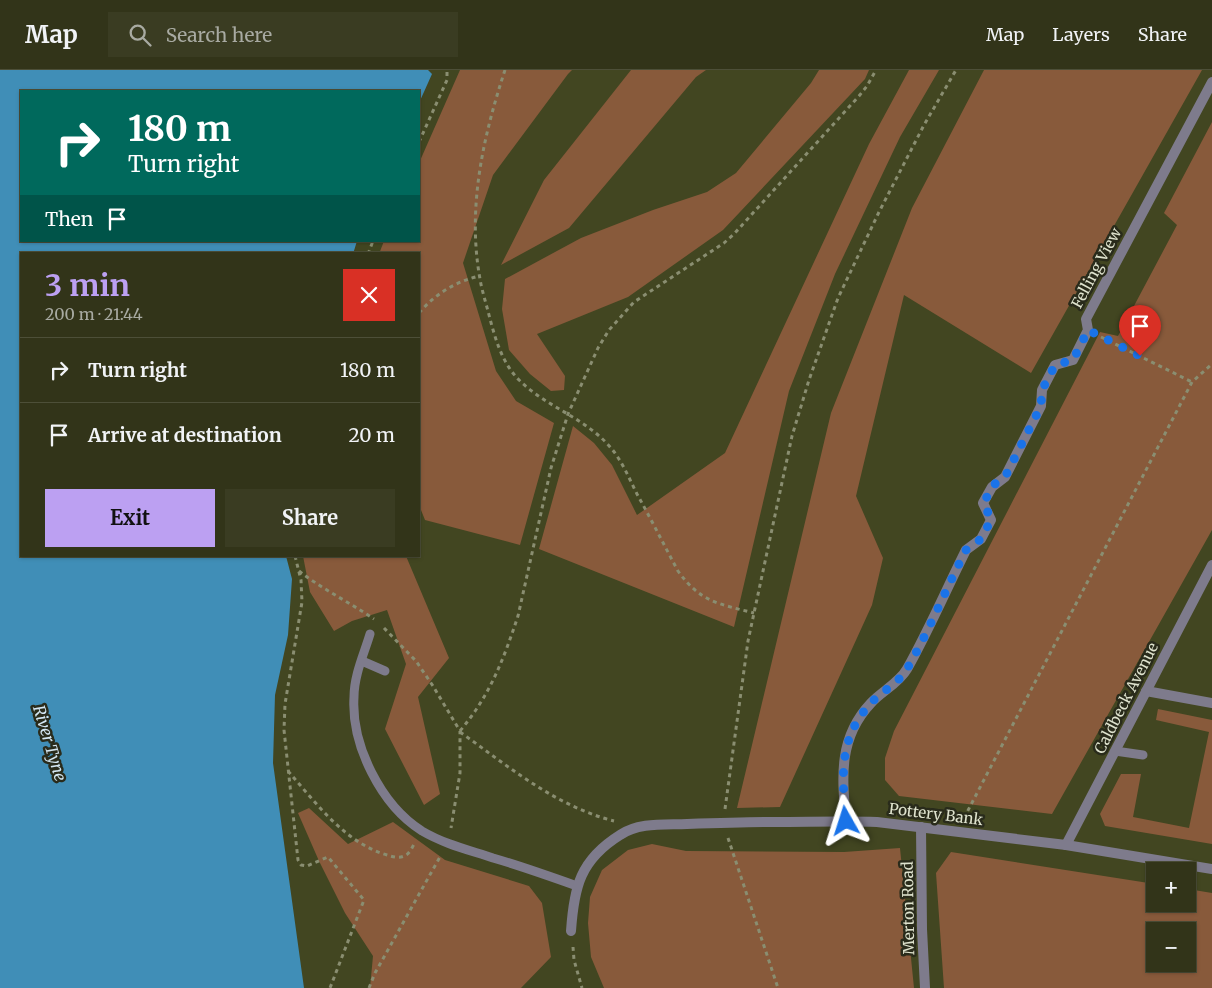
<!DOCTYPE html>
<meta charset="utf-8">
<style>
:root{--surface:#323419;--page:#3a3c22;--text:#f1f3f6;--muted:#a8aaa2;--line:#4d4f38;--accent:#bca0f2}
body{margin:0;font-family:Merriweather,serif;background:var(--page);color:var(--text);height:100vh;display:flex;flex-direction:column;font-size:19px;white-space:nowrap}
*{box-sizing:border-box;margin:0}
p{font-size:16px;color:var(--muted)}
.icon{flex:none;width:28px;height:28px;fill:none;stroke:currentColor;stroke-width:2;stroke-linecap:round;stroke-linejoin:round}
.map{position:relative;flex:1;overflow:hidden}
.sheet{position:absolute;left:20px;top:182px;width:400px;height:305px;display:flex;flex-direction:column;background:var(--surface);border-radius:0px;box-shadow:0 1px 4px #0004,0 0 0 1px var(--line)}
.sheet>*{flex:none}
.top-card{position:absolute;left:20px;top:20px;width:400px;height:152px;border-radius:0px;box-shadow:0 1px 4px #0004,0 0 0 1px var(--line);background:#00695c;color:#fff;overflow:hidden}
.fabs{position:absolute;left:1146px;top:792px;display:grid;gap:10px}
.fabs a{display:grid;place-items:center;width:50px;height:50px;border-radius:0px;background:var(--surface);box-shadow:0 1px 4px #0004,0 0 0 1px var(--line);font-size:25px}
.pin{position:absolute;display:grid;place-items:center;width:42px;height:42px;color:#fff;margin:-51px -21px;border-radius:50% 50% 50% 0;rotate:-45deg;box-shadow:0 0 5px #0007}
.pin .icon{rotate:45deg}
.me{position:absolute;width:55px;margin:-28px;rotate:354deg;stroke-linejoin:round;filter:drop-shadow(0 0 4px #0008)}
.turn{display:flex;align-items:center;gap:18px;height:105px;padding:0 25px;font-size:22px}
.turn .icon{width:65px;height:65px;stroke-width:2.5}
.turn b{display:block;font-size:35px;line-height:42px}
.then{display:flex;align-items:center;height:48px;padding:0 25px;background:#0003;gap:10px;font-size:19px}
.round{display:grid;place-items:center;flex:none;width:52px;height:52px;border-radius:0px;background:var(--page)}
.head{display:flex;align-items:center;justify-content:space-between;height:85px;padding:0 25px}
h1{font-size:30px;font-weight:700;line-height:38px;color:var(--accent)}
.primary-button{display:flex;gap:10px;margin-top:auto;padding:10px 25px}
.primary-button a{flex:1;height:58px;border-radius:0px;background:var(--accent);color:#111;font-size:20px;font-weight:700;line-height:58px;text-align:center}
.primary-button a+a{background:var(--page);color:var(--text)}
ul{padding:0;list-style:none}
li{display:flex;align-items:center;gap:15px;height:65px;padding:0 25px;border-top:1px solid var(--line)}
li div{flex:1}
li b{display:block;font-size:19px}
li em{font-style:normal}
header{display:flex;align-items:center;gap:30px;box-sizing:border-box;height:70px;padding:0 25px;background:var(--surface);border-bottom:1px solid var(--line)}
header strong{font-size:24px}
nav{display:flex;gap:28px;margin-inline-start:auto;font-size:18px}
.search{width:350px;height:45px;background:var(--page);display:flex;align-items:center;gap:12px;box-sizing:border-box;padding:0 18px;border-radius:0px;color:var(--muted);font-size:19px}
.map>svg:first-child{display:block}
.green{fill:#885a3b;fill-rule:evenodd}
.water{fill:#408eb7}
.lines{fill:none;stroke-linecap:round;stroke-linejoin:round}
.path{stroke:#8a8e71;stroke-width:3;stroke-dasharray:4 4;stroke-linecap:butt}
.service{stroke:#7e7b8c;stroke-width:9}
.minor{stroke:#7e7b8c;stroke-width:10}
.route{stroke:#1a73e8;stroke-width:9;stroke-dasharray:0 16.2}
.labels{text-anchor:middle;dominant-baseline:central;stroke-width:5;stroke-linejoin:round;paint-order:stroke}
.street-label{font-size:15px;fill:#dfe3ce;stroke:#292b1b}
.water-label{font-size:16px;font-style:italic;fill:#d4e7f3;stroke:#292b1b}
</style>
<header>
<strong>Map</strong>
<div class="search"><svg class="icon" aria-label="search" viewBox="0 0 24 24"><circle cx="10" cy="10" r="6"/><path d="M15 15l6 6"/></svg>Search here</div>
<nav><a>Map</a><a>Layers</a><a>Share</a></nav>
</header>
<div class="map">
<svg width="1212" height="918" viewBox="0 0 1212 918">
<rect width="100%" height="100%" fill="#424621"/>
<!-- green -->
<g class="green">
<path d="M460,0H572L568,4L493,105L463,193L496,301L516,331L554,353L520,475L425,450L419,435V184H379L384,171H419V93Z"/>
<path d="M631,0H706L696,7L569,158L501,195L544,110Z"/>
<path d="M819,0H869L865,9L723,160L628,227L537,264L565,306L564,320L551,321L530,304L509,280L502,239L505,209L581,168L653,140L707,122L736,103L811,13Z"/>
<path d="M909,0H939L900,67L835,204L789,321L734,557L539,479L573,356L594,373L612,395L637,445L725,383L869,74Z"/>
<path d="M984,0H1202L1031,303L904,225L856,426L883,488L872,535L780,737L737,738L831,343L912,138Z"/>
<path d="M1212,52V460L1052,744L899,726L885,710V688L894,661L1100,262L1118,266L1177,155L1164,143Z"/>
<path d="M303,486H406L449,588L418,627L440,724L424,735L385,659L406,594L387,540L352,551L334,561L310,522Z"/>
<path d="M1158,639L1212,650V774L1105,756L1100,744L1121,704H1141L1133,747L1189,758L1209,662L1156,650Z"/>
<path d="M309,738L348,774L393,752L445,790L529,816L542,833L551,887L521,918H370L373,886L345,843L319,791L298,743Z"/>
<path d="M652,774L686,781L844,782L900,778L914,918H604L591,887L588,853L590,827L602,800L628,780Z"/>
<path d="M951,782L1155,814V834H1188V819L1212,823V918H944L936,803ZM1155,861H1188V894H1155Z"/>
</g>
<!-- water -->
<path class="water" d="M0,0H428L432,4L419,33V21H21V171H357L353,184H21V486H286L292,509L288,565L275,625L273,693L304,918H0Z"/>
<g class="lines">
<!-- path -->
<g class="path">
<path d="M505,0C483,67 467,138 480,209C482,221 486,233 489,245C495,268 502,293 519,310C546,337 586,348 611,378C622,391 629,408 637,424C651,449 664,475 678,501C700,532 719,534 754,543"/>
<path d="M419,72L447,10V0"/>
<path d="M368,184L373,171"/>
<path d="M419,243C435,224 455,212 479,206"/>
<path d="M1101,267L1192,312"/>
<path d="M295,486L301,510L302,532L285,634L284,660L298,790L301,795L307,796L328,787L364,830L330,918"/>
<path d="M299,501C322,519 349,532 374,549"/>
<path d="M384,558L416,591L433,616L460,661V703L451,758"/>
<path d="M460,661C490,625 503,591 518,546L551,398L568,344L598,278L609,260L634,232L724,173L734,164L859,26L867,16L876,0"/>
<path d="M460,662C508,696 555,736 614,751"/>
<path d="M288,701C316,733 345,773 387,785C393,787 400,789 406,785C410,783 412,777 415,773"/>
<path d="M725,739L748,571L792,366L809,310L838,228L879,142L924,55L956,0"/>
<path d="M964,748L1192,312L1212,294"/>
<path d="M728,768L778,918"/>
<path d="M573,877L574,890L582,918"/>
<path d="M369,918L375,903L441,785"/>
</g>
<!-- service -->
<g class="service">
<path d="M370,564C364,584 354,605 354,627C351,675 381,735 422,761C444,774 469,780 493,788C521,796 549,806 577,816"/>
<path d="M362,591L385,601"/>
<path d="M1115,681L1143,685"/>
</g>
<!-- minor -->
<g class="minor">
<path d="M1146,621L1212,633"/>
<path d="M846,751C842,707 838,668 871,633C882,621 899,613 907,599C928,562 947,518 966,480L981,469L991,450L983,433L992,417L1005,407L1041,336L1042,320L1055,295L1073,290L1088,260L1086,249L1212,12"/>
<path d="M921,757L922,859L925,918"/>
<path d="M1066,775L1212,495"/>
<path d="M571,861C574,817 580,790 620,765C639,752 665,755 687,754C716,753 745,752 774,752C809,752 843,751 877,752L1066,775L1212,799"/>
</g>
</g>
<g class="lines">
<!-- route -->
<path class="route" d="M846,751C842,707 838,668 871,633C882,621 899,613 907,599C929,561 946,519 966,480L981,469L991,450L984,433L992,416L1005,407L1041,336L1042,320L1055,295L1073,290L1088,260L1140,286"/>
</g>
<g class="labels">
<!-- street labels -->
<g class="street-label">
<text transform="translate(1096 198) rotate(-62)">Felling View</text>
<text transform="translate(1126 628) rotate(-63)">Caldbeck Avenue</text>
<text transform="translate(936 744) rotate(7)">Pottery Bank</text>
<text transform="translate(908 838) rotate(-91)">Merton Road</text>
</g>
<!-- water labels -->
<g class="water-label">
<text transform="translate(50 673) rotate(73)">River Tyne</text>
</g>
</g>
</svg>
<div class="fabs">
<a>+</a>
<a>−</a>
</div>
<div class="pin" style="left:1140px;top:286px;background:#d93025"><svg class="icon" aria-label="arrive" viewBox="0 0 24 24"><path d="M6 21V4h12l-3 4 3 4H6"/></svg></div>
<svg class="me" style="left:846px;top:751px" viewBox="-20 -20 40 40"><path d="M0-17L14 15 0 8-14 15z" fill="#1a73e8" stroke="#fff" stroke-width="4"/></svg>
<div class="top-card">
<div class="turn"><svg class="icon" aria-label="right" viewBox="0 0 24 24"><path d="M7 20v-9h11M14 6l5 5-5 5"/></svg><div><b>180 m</b>Turn right</div></div>
<div class="then">Then<svg class="icon" aria-label="arrive" viewBox="0 0 24 24"><path d="M6 21V4h12l-3 4 3 4H6"/></svg></div>
</div>
<section class="sheet">
<div class="head"><div><h1>3 min</h1><p>200 m · 21:44</p></div><a class="round" style="background:#d93025;color:#fff"><svg class="icon" aria-label="close" viewBox="0 0 24 24"><path d="M6 6l12 12M18 6L6 18"/></svg></a></div>
<ul>
<li><svg class="icon" aria-label="right" viewBox="0 0 24 24"><path d="M7 20v-9h11M14 6l5 5-5 5"/></svg><div><b>Turn right</b></div><em>180 m</em></li>
<li><svg class="icon" aria-label="arrive" viewBox="0 0 24 24"><path d="M6 21V4h12l-3 4 3 4H6"/></svg><div><b>Arrive at destination</b></div><em>20 m</em></li>
</ul>
<div class="primary-button"><a>Exit</a><a>Share</a></div>
</section>
</div>
